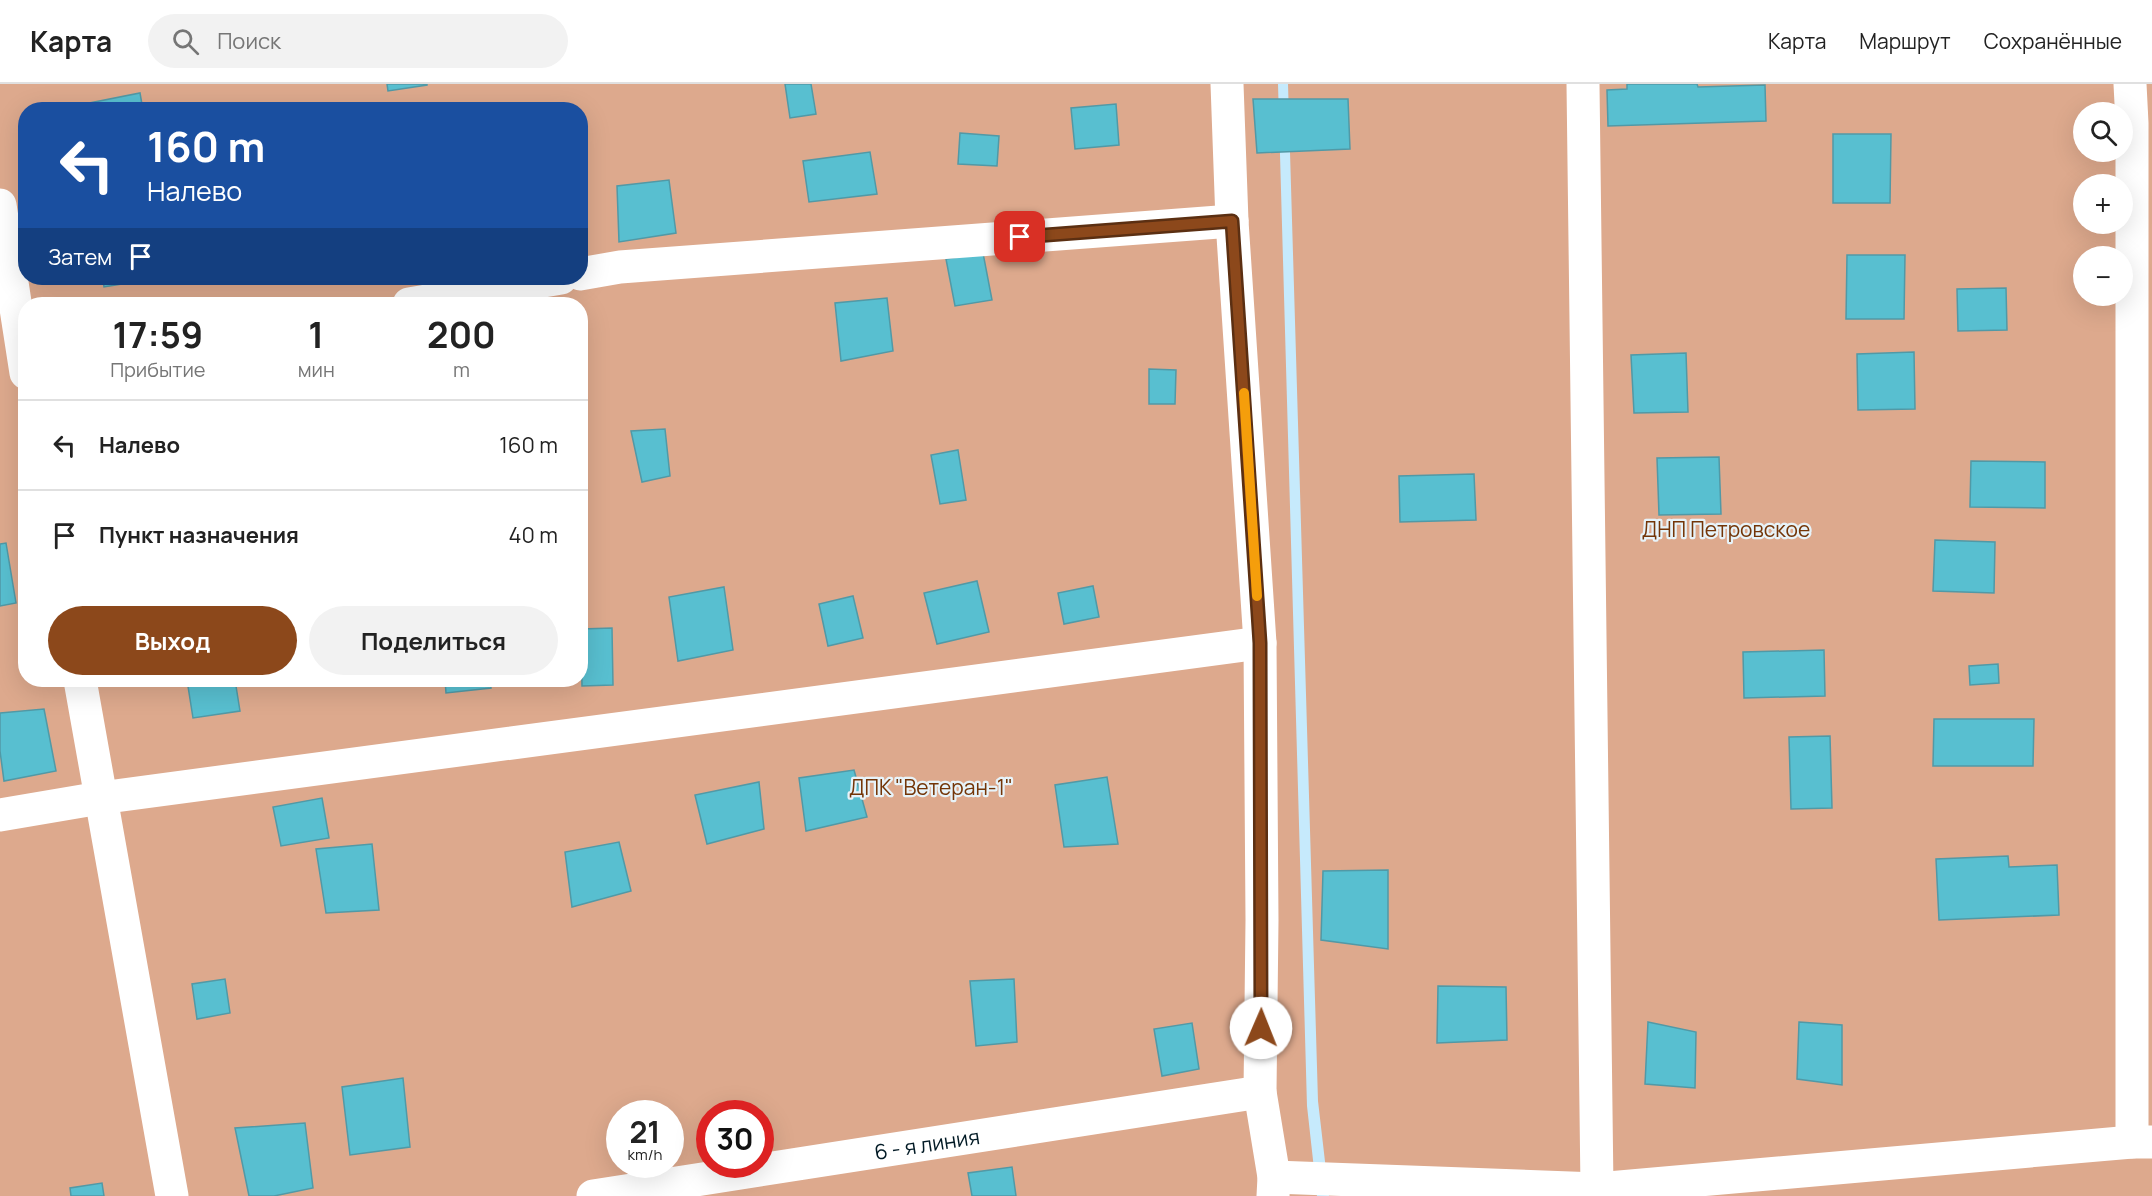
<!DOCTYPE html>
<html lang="ru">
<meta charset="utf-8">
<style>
:root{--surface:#fff;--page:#f2f2f2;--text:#222;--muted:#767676;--line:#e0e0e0;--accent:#8c481b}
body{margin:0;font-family:Manrope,sans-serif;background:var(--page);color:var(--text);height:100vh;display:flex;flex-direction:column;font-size:22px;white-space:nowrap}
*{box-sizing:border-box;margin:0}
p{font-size:20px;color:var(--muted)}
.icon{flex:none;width:33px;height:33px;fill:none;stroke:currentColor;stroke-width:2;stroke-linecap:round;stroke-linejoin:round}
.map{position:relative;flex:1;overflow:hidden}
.side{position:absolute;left:18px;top:213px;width:570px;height:390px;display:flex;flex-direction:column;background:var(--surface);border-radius:24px;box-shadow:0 6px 24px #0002}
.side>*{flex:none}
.banner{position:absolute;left:18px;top:18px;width:570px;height:183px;border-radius:24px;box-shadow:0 6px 24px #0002;background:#1a4fa0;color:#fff;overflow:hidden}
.controls{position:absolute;left:2073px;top:18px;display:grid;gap:12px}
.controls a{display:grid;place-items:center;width:60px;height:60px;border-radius:50%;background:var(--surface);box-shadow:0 6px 24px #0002;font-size:30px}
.speed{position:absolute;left:606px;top:1016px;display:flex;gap:12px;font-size:30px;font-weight:700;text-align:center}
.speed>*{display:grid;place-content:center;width:78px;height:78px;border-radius:50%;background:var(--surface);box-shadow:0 6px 24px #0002;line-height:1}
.speed small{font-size:15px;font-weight:400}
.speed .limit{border:9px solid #d22;background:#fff;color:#111}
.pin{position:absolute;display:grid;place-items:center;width:51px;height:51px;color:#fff;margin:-26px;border-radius:12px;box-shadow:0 3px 9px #0006}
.me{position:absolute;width:66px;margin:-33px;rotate:1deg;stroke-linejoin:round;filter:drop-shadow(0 0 4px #0008)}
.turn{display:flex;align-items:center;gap:21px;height:126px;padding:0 30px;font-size:27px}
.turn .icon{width:78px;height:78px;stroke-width:2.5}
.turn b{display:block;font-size:42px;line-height:51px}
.then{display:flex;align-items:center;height:57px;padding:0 30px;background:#0003;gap:12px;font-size:22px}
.eta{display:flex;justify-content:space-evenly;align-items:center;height:102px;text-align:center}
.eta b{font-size:36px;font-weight:700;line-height:42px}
.primary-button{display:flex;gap:12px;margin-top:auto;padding:12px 30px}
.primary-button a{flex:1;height:69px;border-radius:36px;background:var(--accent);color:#fff;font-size:24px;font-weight:700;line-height:69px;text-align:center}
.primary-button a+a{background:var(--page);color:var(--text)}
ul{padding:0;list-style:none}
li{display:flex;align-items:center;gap:18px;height:90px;padding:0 30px;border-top:2px solid var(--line)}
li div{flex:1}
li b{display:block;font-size:22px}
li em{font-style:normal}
header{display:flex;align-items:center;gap:36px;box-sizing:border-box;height:84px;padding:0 30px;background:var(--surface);border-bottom:2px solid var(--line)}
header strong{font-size:28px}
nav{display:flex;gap:33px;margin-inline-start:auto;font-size:21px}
.search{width:420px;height:54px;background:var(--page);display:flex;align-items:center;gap:15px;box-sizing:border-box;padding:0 21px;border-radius:33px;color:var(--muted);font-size:22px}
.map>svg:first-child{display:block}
.green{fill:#dda98d;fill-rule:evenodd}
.building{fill:#58bfd0;stroke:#5199a6;stroke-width:1.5}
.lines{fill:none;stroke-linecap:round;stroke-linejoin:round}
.minor{stroke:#fff;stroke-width:33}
.route-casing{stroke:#5b2f12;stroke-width:15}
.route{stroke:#8c481b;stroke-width:10}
.slow{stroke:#f59e0b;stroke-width:10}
.labels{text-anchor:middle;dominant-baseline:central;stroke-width:4.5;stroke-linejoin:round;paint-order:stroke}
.park-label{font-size:21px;fill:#733507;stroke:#e7f3f9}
.street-label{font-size:21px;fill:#021a25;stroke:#e7f3f9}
</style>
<header>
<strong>Карта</strong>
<div class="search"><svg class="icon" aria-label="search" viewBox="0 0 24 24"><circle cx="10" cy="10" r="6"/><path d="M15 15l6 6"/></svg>Поиск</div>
<nav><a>Карта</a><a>Маршрут</a><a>Сохранённые</a></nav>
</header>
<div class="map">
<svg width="2152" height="1112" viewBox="0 0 2152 1112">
<rect width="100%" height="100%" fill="#c6eafc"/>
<!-- green -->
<g class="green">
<path d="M0,0H1278L1307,1022L1317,1112H0ZM26,26H580V194H26ZM26,220H580V596H26ZM620,1029H670V1080H620ZM710,1029H760V1080H710Z"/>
<path d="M1288,0H2152V1112H1329L1318,1017ZM2084,28H2122V68H2084ZM2084,100H2122V140H2084ZM2084,172H2122V212H2084Z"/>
</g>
<!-- building -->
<g class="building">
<path d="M387,0H427V1L388,7Z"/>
<path d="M785,0H811L816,30L790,34Z"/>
<path d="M1627,0H1697L1698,3L1765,1L1766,37L1608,42L1607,6L1627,5Z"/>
<path d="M140,9L143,26H54Z"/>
<path d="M1253,15H1348L1350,65L1257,69Z"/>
<path d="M1116,20L1119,61L1075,65L1071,24Z"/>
<path d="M960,49L999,52L997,82L958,80Z"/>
<path d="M1833,50H1891L1890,119H1833Z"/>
<path d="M870,68L877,110L809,118L803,77Z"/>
<path d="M669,96L676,149L619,158L617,102Z"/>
<path d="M983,169L992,216L955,222L946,175Z"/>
<path d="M1847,171H1905L1904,235H1846Z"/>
<path d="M103,194H146V196L104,203Z"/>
<path d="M2006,204L2007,246L1958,247L1957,205Z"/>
<path d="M887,214L893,267L841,277L835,219Z"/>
<path d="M1914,268L1915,325L1858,326L1857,270Z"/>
<path d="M1686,269L1688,328L1634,329L1631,271Z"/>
<path d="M1149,285L1176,286L1175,320H1149Z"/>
<path d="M665,345L670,392L642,398L631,347Z"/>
<path d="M958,366L966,416L940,420L931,371Z"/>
<path d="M1719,373L1721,430L1659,431L1657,374Z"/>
<path d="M1971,377L2045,378V424L1970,423Z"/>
<path d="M1474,390L1476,436L1400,438L1399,392Z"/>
<path d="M1935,456L1995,458L1994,509L1933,507Z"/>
<path d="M6,459L16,519L0,522V460Z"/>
<path d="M977,497L989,548L937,560L924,509Z"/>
<path d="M1093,502L1099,533L1064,540L1058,509Z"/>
<path d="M724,503L733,566L678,577L669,513Z"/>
<path d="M853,512L863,554L828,562L819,520Z"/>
<path d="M612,544L613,601L582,602L581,545Z"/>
<path d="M1824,566L1825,612L1744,614L1743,568Z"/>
<path d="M1998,580L1999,599L1970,601L1969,582Z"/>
<path d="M187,596H235L240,627L193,634Z"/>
<path d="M445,596H490L491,604L446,609Z"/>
<path d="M44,625L56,687L4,697L0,667V629Z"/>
<path d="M1934,635H2034L2033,682H1933Z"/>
<path d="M1830,652L1832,724L1791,725L1789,653Z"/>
<path d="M854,686L867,733L806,747L799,694Z"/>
<path d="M1107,693L1118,760L1064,763L1055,701Z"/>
<path d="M759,698L764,745L707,760L695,711Z"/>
<path d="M322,714L329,754L281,762L273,723Z"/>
<path d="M619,758L631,807L572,823L565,768Z"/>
<path d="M372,760L379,826L326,829L316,765Z"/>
<path d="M2008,772L2009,783L2057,781L2059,831L1939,836L1936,775Z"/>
<path d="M1388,786V865L1321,856L1323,787Z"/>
<path d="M225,895L230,929L197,935L192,900Z"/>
<path d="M1014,895L1017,958L976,962L970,897Z"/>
<path d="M1438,902L1506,903L1507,956L1437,959Z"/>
<path d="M1648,938L1696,948L1695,1004L1645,1000Z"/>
<path d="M1799,938L1842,941V1001L1797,995Z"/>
<path d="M1192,939L1199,985L1162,992L1154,945Z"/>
<path d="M403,994L410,1063L350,1071L342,1003Z"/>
<path d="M305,1039L313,1104L274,1112H249L235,1044Z"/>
<path d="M1012,1083L1016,1112H972L968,1089Z"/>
<path d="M102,1099L104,1112H71L70,1104Z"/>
</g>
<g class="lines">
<!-- minor -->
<g class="minor">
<path d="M1227,0L1232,137L1260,559L1262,836L1260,1008L1274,1093L1273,1112"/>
<path d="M1583,0L1597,1105"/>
<path d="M2130,0L2132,39V1058"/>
<path d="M0,121L26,289"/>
<path d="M580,190L620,183L1232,137"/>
<path d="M409,220L561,194"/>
<path d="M80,596L172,1112"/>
<path d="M0,731L100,714L1260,559"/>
<path d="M1274,1093L1597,1105L2132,1058H2152"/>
<path id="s1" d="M593,1112L1260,1008"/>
</g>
</g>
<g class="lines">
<defs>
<path id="route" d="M1020,153L1232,137L1260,559L1261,944"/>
</defs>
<!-- route casing -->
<use href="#route" class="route-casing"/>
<!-- route -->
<use href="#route" class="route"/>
<!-- slow -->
<path class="slow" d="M1244,309L1257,512"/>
</g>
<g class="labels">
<!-- park labels -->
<g class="park-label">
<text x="1726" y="445">ДНП Петровское</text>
<text x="931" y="703">ДПК "Ветеран-1"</text>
</g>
<!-- street labels -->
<g class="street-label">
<text stroke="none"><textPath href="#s1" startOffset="338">6 - я линия</textPath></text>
</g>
</g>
</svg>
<div class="controls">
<a><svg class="icon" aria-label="search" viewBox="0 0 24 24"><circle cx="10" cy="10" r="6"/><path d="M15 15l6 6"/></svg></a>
<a>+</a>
<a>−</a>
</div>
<div class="speed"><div>21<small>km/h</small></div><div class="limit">30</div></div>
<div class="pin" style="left:1020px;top:153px;background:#d93025"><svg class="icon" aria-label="arrive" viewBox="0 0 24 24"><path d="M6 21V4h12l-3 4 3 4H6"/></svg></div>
<svg class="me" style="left:1261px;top:944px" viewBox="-20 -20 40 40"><circle r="19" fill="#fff"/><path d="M0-13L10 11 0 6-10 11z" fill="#8c481b"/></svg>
<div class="banner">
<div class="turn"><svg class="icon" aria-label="left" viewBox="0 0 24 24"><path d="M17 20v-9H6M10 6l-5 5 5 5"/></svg><div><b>160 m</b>Налево</div></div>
<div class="then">Затем<svg class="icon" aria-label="arrive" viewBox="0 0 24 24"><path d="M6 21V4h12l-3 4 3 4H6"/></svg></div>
</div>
<section class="side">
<div class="eta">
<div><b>17:59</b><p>Прибытие</p></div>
<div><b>1</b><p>мин</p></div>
<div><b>200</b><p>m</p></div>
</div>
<ul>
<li><svg class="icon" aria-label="left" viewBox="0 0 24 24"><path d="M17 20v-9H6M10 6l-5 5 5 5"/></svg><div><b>Налево</b></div><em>160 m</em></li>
<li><svg class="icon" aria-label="arrive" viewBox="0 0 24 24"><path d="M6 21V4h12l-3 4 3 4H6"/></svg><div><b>Пункт назначения</b></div><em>40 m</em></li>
</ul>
<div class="primary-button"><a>Выход</a><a>Поделиться</a></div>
</section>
</div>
